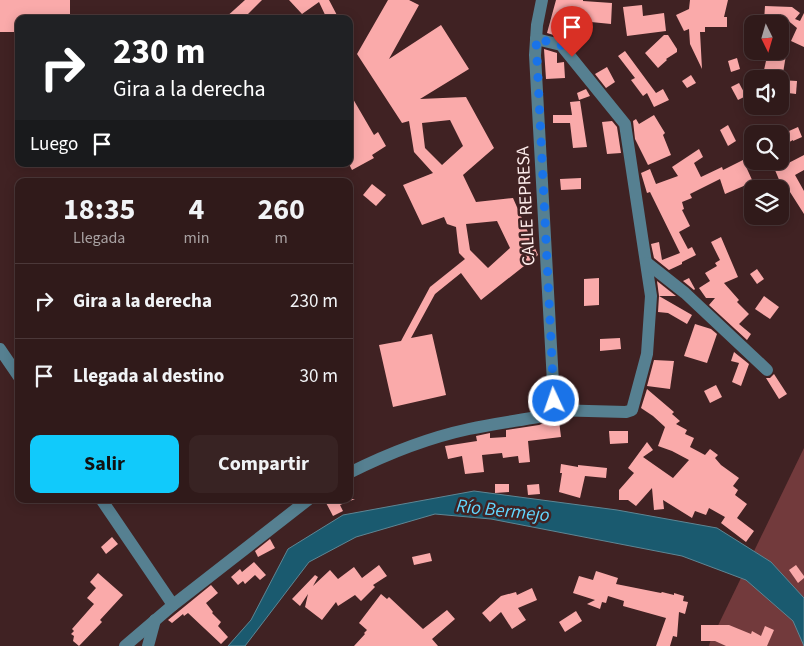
<!DOCTYPE html>
<html lang="es">
<meta charset="utf-8">
<style>
:root{--surface:#301a1a;--page:#382323;--text:#f1f3f6;--muted:#a8a1a2;--line:#4b3839;--accent:#11cafb}
body{margin:0;font-family:"Source Sans 3",sans-serif;background:var(--page);color:var(--text);height:100vh;display:flex;flex-direction:column;font-size:19px;white-space:nowrap}
*{box-sizing:border-box;margin:0}
p{font-size:16px;color:var(--muted)}
.icon{flex:none;width:28px;height:28px;fill:none;stroke:currentColor;stroke-width:2;stroke-linecap:round;stroke-linejoin:round}
.map{position:relative;flex:1;overflow:hidden}
.drawer{position:absolute;left:15px;top:178px;width:338px;height:325px;display:flex;flex-direction:column;background:var(--surface);border-radius:10px;box-shadow:0 2px 12px #0003,0 0 0 1px var(--line)}
.drawer>*{flex:none}
.hud{position:absolute;left:15px;top:15px;width:338px;height:152px;border-radius:10px;box-shadow:0 2px 12px #0003,0 0 0 1px var(--line);background:#202124;color:#fff;overflow:hidden}
.needle{width:32px;rotate:175deg}
.fabs{position:absolute;left:744px;top:15px;display:grid;gap:10px}
.fabs a{display:grid;place-items:center;width:45px;height:45px;border-radius:10px;background:var(--surface);box-shadow:0 2px 12px #0003,0 0 0 1px var(--line);font-size:25px}
.pin{position:absolute;display:grid;place-items:center;width:42px;height:42px;color:#fff;margin:-51px -21px;border-radius:50% 50% 50% 0;rotate:-45deg;box-shadow:0 0 5px #0007}
.pin .icon{rotate:45deg}
.me{position:absolute;width:55px;margin:-28px;rotate:357deg;stroke-linejoin:round;filter:drop-shadow(0 0 4px #0008)}
.turn{display:flex;align-items:center;gap:18px;height:105px;padding:0 15px;font-size:22px}
.turn .icon{width:65px;height:65px;stroke-width:2.5}
.turn b{display:block;font-size:35px;line-height:42px}
.then{display:flex;align-items:center;height:48px;padding:0 15px;background:#0003;gap:10px;font-size:19px}
.eta{display:flex;justify-content:space-evenly;align-items:center;height:85px;text-align:center}
.eta b{font-size:30px;font-weight:700;line-height:35px}
.action{display:flex;gap:10px;margin-top:auto;padding:10px 15px}
.action a{flex:1;height:58px;border-radius:10px;background:var(--accent);color:#111;font-size:20px;font-weight:700;line-height:58px;text-align:center}
.action a+a{background:var(--page);color:var(--text)}
ul{padding:0;list-style:none}
li{display:flex;align-items:center;gap:15px;height:75px;padding:0 15px;border-top:1px solid var(--line)}
li div{flex:1}
li b{display:block;font-size:19px}
li em{font-style:normal}
.map>svg:first-child{display:block}
.green{fill:#723a3c}
.water{fill:#1a5a6f;stroke:#5e8694}
.building{fill:#faaaaa;fill-rule:evenodd}
.lines{fill:none;stroke-linecap:round;stroke-linejoin:round}
.minor{stroke:#568091;stroke-width:12}
.route{stroke:#1a73e8;stroke-width:9;stroke-dasharray:0 16.2}
.labels{text-anchor:middle;dominant-baseline:central;stroke-width:5;stroke-linejoin:round;paint-order:stroke}
.street-label{font-size:18px;fill:#fdeceb;stroke:#402223}
.water-label{font-size:19px;font-style:italic;fill:#62d7ff;stroke:#402223}
</style>
<div class="map">
<svg width="804" height="646" viewBox="0 0 804 646">
<rect width="100%" height="100%" fill="#402223"/>
<!-- green -->
<path class="green" d="M804,448V646H709L710,642Z"/>
<!-- water -->
<path class="water" d="M474,491L617,510L717,528L771,562L804,598V646L793,621L746,580L682,556L491,519L435,514L356,537L309,562L245,646H228L251,620L288,549L343,515Z"/>
<!-- building -->
<g class="building">
<path d="M0,0H70V19H19V32H0Z"/>
<path d="M245,0H262L243,19H224Z"/>
<path d="M289,0H329L339,19H327L319,2L302,14Z"/>
<path d="M388,0H409L419,5L389,59L441,25L469,69L420,99L466,97L494,148L463,175L476,202L513,198L538,255L481,300L461,273L435,294L411,338L432,334L446,395L393,407L379,345L401,341L430,287L465,259L459,253L456,227L447,224L444,217L422,225L403,185L433,173L414,152L409,121L402,123L357,54ZM450,120L463,146L442,165L425,148L422,123ZM497,221L510,248L488,268L470,250L466,224Z"/>
<path d="M556,0H583V1L612,3L611,24L591,22L583,27L586,32V41H573L547,33Z"/>
<path d="M690,0H728L724,17H727V27H705V32H700L702,69L690,44L689,29L684,31L676,15L689,9Z"/>
<path d="M642,5L643,16L664,13L666,31L627,36L623,7Z"/>
<path d="M765,6L792,7L800,13L795,19L800,21L804,13V47L791,41L797,28L780,14L779,22L764,21Z"/>
<path d="M664,35H668L677,49V52L666,59L667,60L658,68L645,53Z"/>
<path d="M544,49L557,53V63L564,62L565,78L546,79Z"/>
<path d="M625,51L656,93L663,89L669,100L654,107L647,93L643,96L631,80L635,78L618,56Z"/>
<path d="M768,52L786,55L782,79H762Z"/>
<path d="M737,58L740,69L731,72L728,61Z"/>
<path d="M607,67L615,82L606,88L595,74Z"/>
<path d="M691,75L696,83L687,88L682,81Z"/>
<path d="M780,80L797,81L796,94L780,92Z"/>
<path d="M739,83L746,96L738,100L731,87Z"/>
<path d="M586,89L590,96L579,100L577,93Z"/>
<path d="M349,92L374,135L378,132L386,146L372,155L374,158L352,170L349,164Z"/>
<path d="M580,101L587,147L573,148L570,123H553V115H572L570,102Z"/>
<path d="M654,115L665,133L663,135L671,155L648,165L635,139L633,121L636,119L639,124Z"/>
<path d="M612,121L617,127L621,153L607,154L602,122Z"/>
<path d="M728,125L736,141L728,146L720,130Z"/>
<path d="M798,127L802,137L793,141V140L780,147V135Z"/>
<path d="M699,149L703,157L694,163L701,177L722,167L723,170L743,160L753,182L725,194L720,179L690,194L692,198L682,202L684,209L682,210L690,226L679,232L688,249L692,247L696,255L682,262V264L669,270L654,258L651,244L659,242L662,260L680,253L650,192L647,193L641,173L650,169L656,184L678,176L672,167Z"/>
<path d="M804,155V170L795,175L804,191V214L783,181L780,182L775,170Z"/>
<path d="M581,178V189L561,190L560,179Z"/>
<path d="M372,184L386,195L376,206L363,195Z"/>
<path d="M721,237L738,277L724,283L739,300L737,302L749,314L739,324L751,334L747,340L709,305L715,298H706L699,288L710,281L705,273L717,266L715,263L720,260L711,242Z"/>
<path d="M757,269L764,279L757,284L750,274Z"/>
<path d="M599,278V305L584,306V279Z"/>
<path d="M689,278L695,289L694,290L683,281Z"/>
<path d="M657,281L676,296H659Z"/>
<path d="M659,296L692,315L687,324L668,313L658,312Z"/>
<path d="M764,296L779,307L770,319L755,309Z"/>
<path d="M695,324L711,329L717,334L707,363L684,356Z"/>
<path d="M620,338L621,349L600,351V339Z"/>
<path d="M734,352L749,364L741,386L732,382L739,363L731,361Z"/>
<path d="M654,360L674,361L670,389L647,386Z"/>
<path d="M774,374L787,394L779,399L766,378H770Z"/>
<path d="M716,385L722,397L710,403L704,391Z"/>
<path d="M647,389L674,412L672,414L680,421L676,424L687,430L685,434L694,438L690,447L705,455L710,449L718,455L715,458L721,465L739,478L733,486L738,490L735,495L747,504L737,518L754,531L746,542L721,523L725,517L709,508L706,515L695,511L692,518L663,500L664,509L654,510L652,488L636,506L628,500H619V490L634,473L628,468L647,442L653,450L643,457L673,478L689,460L672,451L658,446L665,427L653,416L641,408Z"/>
<path d="M550,421H559L561,437L528,441L530,462L519,463L518,456L503,458L502,453L482,455L484,472L465,474L462,456L448,459L445,446L477,441L476,436L490,433V438L506,437V430L539,425Z"/>
<path d="M609,431H628V443L610,444Z"/>
<path d="M561,464L578,467V465L607,468L606,478L585,476L580,498L559,492L562,473H560Z"/>
<path d="M495,484H509V492L495,493Z"/>
<path d="M539,484L540,494L528,495L527,485Z"/>
<path d="M324,499H355L340,505L343,511L333,516Z"/>
<path d="M112,537L118,544L106,554L101,547Z"/>
<path d="M270,539L275,548L258,557L255,551Z"/>
<path d="M430,553L432,561L414,565L412,557Z"/>
<path d="M254,562L266,575L260,580L255,575L245,584L243,581L238,585L231,577L240,569L242,572Z"/>
<path d="M379,565L387,576L373,585L375,587L361,601L355,595L338,606L336,602L322,620L305,607L308,594L300,606L292,599L315,575L318,577L313,586L330,570L338,579L354,567L362,578Z"/>
<path d="M796,565L804,576V578L798,583L789,570Z"/>
<path d="M596,571L618,578L616,584L661,593L662,592L674,595V593L684,596L683,601L688,602L685,614L679,612L677,637L673,636L670,646H656L666,618L623,606L624,601L608,596L606,603L602,602L600,609L587,604L595,600L573,593L579,576L593,580Z"/>
<path d="M98,573L123,595L100,620L102,622L79,646L73,641L74,636L71,634L74,631L72,629L94,604L87,598L96,588L90,582Z"/>
<path d="M211,585L218,593L206,603L213,612L212,613L221,622L218,626L228,637L221,644L188,613L184,616L183,614L172,623L168,620Z"/>
<path d="M532,588L537,600L518,608L526,620L512,629L501,612L490,622L482,613L501,596L516,592L517,595Z"/>
<path d="M381,594L387,599L389,597L423,629L447,610L455,619L432,639L438,646H354L365,634L364,633L367,630L359,623Z"/>
<path d="M576,611L582,621L565,632L559,622Z"/>
<path d="M701,625H729L751,634L752,631L761,636L765,626L774,630L767,646H726L715,641H701Z"/>
</g>
<g class="lines">
<!-- minor -->
<g class="minor">
<path d="M542,0L537,25L535,55L554,401L551,410"/>
<path d="M536,39L561,45L625,124L651,296L647,354L632,410L626,412L551,410"/>
<path d="M647,263L685,293L767,370"/>
<path d="M0,349L19,377"/>
<path d="M349,473C387,454 427,438 469,429C492,424 515,421 538,417L546,414L551,410"/>
<path d="M101,499L173,605"/>
<path d="M125,646L173,605L309,499"/>
<path d="M148,646L155,620"/>
</g>
</g>
<g class="lines">
<!-- route -->
<path class="route" d="M554,401L536,39L560,44L572,57"/>
</g>
<g class="labels">
<!-- street labels -->
<g class="street-label">
<text transform="translate(526 206) rotate(-93)">CALLE REPRESA</text>
</g>
<!-- water labels -->
<g class="water-label">
<text transform="translate(503 511) rotate(6)">Río Bermejo</text>
</g>
</g>
</svg>
<div class="fabs">
<a><svg class="needle" viewBox="-14 -14 28 28"><path d="M0-13l5 13h-10z" fill="#e53935"/><path d="M0 13l5-13h-10z" fill="#a8a1a2"/></svg></a>
<a><svg class="icon" aria-label="sound" viewBox="0 0 24 24"><path d="M4 9h4l5-4v14l-5-4H4zM17 9q2 3 0 6"/></svg></a>
<a><svg class="icon" aria-label="search" viewBox="0 0 24 24"><circle cx="10" cy="10" r="6"/><path d="M15 15l6 6"/></svg></a>
<a><svg class="icon" aria-label="layers" viewBox="0 0 24 24"><path d="M12 4l9 5-9 5-9-5zM3 14l9 5 9-5"/></svg></a>
</div>
<div class="pin" style="left:572px;top:57px;background:#d93025"><svg class="icon" aria-label="arrive" viewBox="0 0 24 24"><path d="M6 21V4h12l-3 4 3 4H6"/></svg></div>
<svg class="me" style="left:554px;top:401px" viewBox="-20 -20 40 40"><circle r="17" fill="#1a73e8" stroke="#fff" stroke-width="3"/><path d="M0-11L8 9 0 5-8 9z" fill="#fff"/></svg>
<div class="hud">
<div class="turn"><svg class="icon" aria-label="right" viewBox="0 0 24 24"><path d="M7 20v-9h11M14 6l5 5-5 5"/></svg><div><b>230 m</b>Gira a la derecha</div></div>
<div class="then">Luego<svg class="icon" aria-label="arrive" viewBox="0 0 24 24"><path d="M6 21V4h12l-3 4 3 4H6"/></svg></div>
</div>
<section class="drawer">
<div class="eta">
<div><b>18:35</b><p>Llegada</p></div>
<div><b>4</b><p>min</p></div>
<div><b>260</b><p>m</p></div>
</div>
<ul>
<li><svg class="icon" aria-label="right" viewBox="0 0 24 24"><path d="M7 20v-9h11M14 6l5 5-5 5"/></svg><div><b>Gira a la derecha</b></div><em>230 m</em></li>
<li><svg class="icon" aria-label="arrive" viewBox="0 0 24 24"><path d="M6 21V4h12l-3 4 3 4H6"/></svg><div><b>Llegada al destino</b></div><em>30 m</em></li>
</ul>
<div class="action"><a>Salir</a><a>Compartir</a></div>
</section>
</div>
